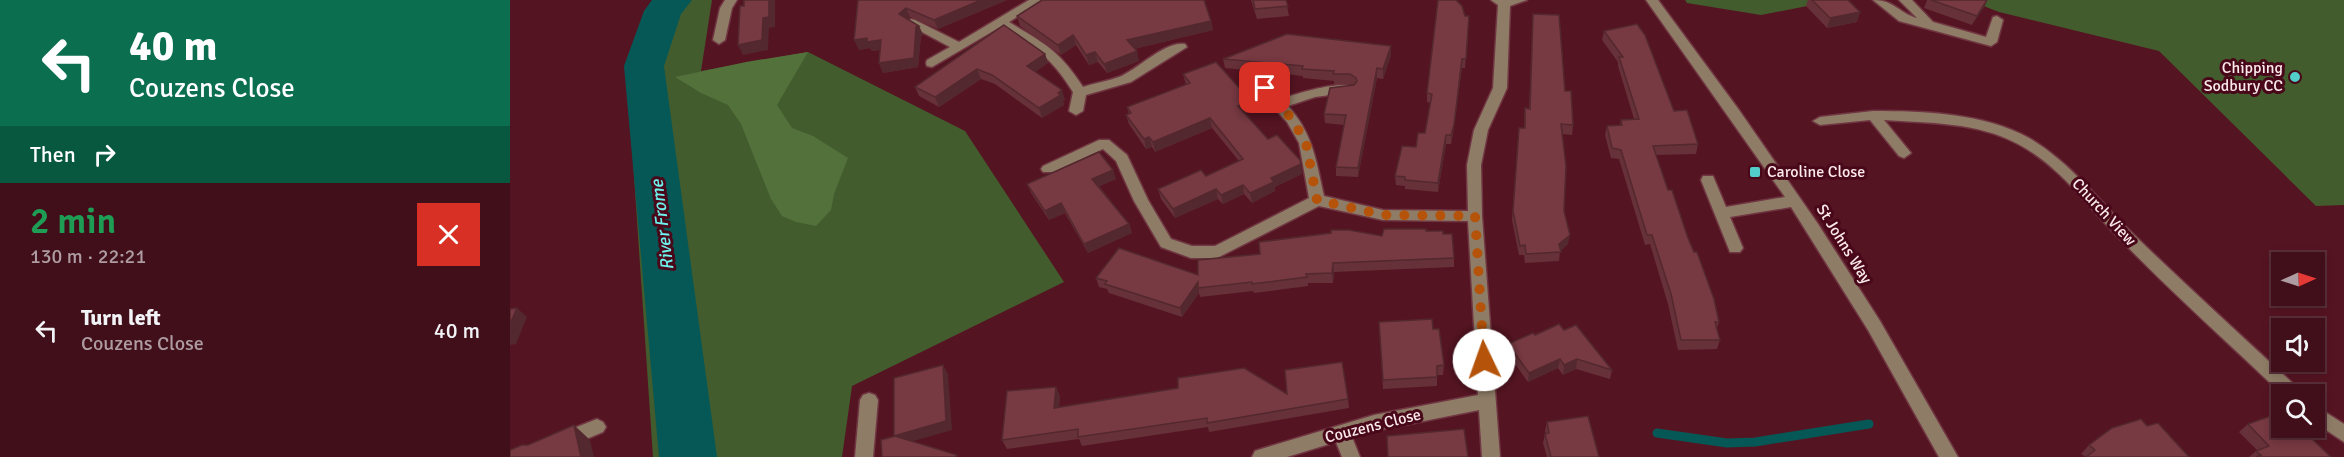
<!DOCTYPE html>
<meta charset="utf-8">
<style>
:root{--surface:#400f1a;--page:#4b1d27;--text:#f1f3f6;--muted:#ae9ca2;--line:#592f39}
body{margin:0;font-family:Signika,sans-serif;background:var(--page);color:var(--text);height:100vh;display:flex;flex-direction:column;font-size:22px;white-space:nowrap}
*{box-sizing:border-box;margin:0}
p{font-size:20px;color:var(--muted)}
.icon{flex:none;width:33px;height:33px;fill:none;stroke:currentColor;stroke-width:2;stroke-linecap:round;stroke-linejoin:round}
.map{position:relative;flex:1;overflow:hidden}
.details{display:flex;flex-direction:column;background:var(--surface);width:510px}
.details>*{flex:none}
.hud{background:#0b6e4f;color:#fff;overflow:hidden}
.needle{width:39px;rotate:87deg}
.tools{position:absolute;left:1761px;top:252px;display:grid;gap:12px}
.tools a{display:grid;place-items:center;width:54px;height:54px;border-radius:0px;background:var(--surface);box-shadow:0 3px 9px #0003,0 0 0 2px var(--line);font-size:30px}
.pin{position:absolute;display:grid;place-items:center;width:51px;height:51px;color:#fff;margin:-26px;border-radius:12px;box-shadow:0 3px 9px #0006}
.me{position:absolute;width:66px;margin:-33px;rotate:357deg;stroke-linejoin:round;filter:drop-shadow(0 0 4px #0008)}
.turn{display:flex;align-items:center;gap:21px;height:126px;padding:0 30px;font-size:27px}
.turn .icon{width:78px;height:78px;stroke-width:2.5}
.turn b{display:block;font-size:42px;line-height:51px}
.then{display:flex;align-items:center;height:57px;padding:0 30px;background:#0003;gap:12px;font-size:22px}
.round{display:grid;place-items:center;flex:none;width:63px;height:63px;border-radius:0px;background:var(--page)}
.overview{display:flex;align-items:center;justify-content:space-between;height:102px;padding:0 30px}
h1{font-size:36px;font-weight:600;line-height:45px;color:#1e9e55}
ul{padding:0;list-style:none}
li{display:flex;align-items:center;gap:18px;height:90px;padding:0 30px}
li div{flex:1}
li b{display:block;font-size:22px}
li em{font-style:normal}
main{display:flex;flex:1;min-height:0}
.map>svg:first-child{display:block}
.green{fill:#435c2e}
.forest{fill:#53713b}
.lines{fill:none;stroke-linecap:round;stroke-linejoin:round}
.stream{stroke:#065856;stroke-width:9}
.river{fill:#065856;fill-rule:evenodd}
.minor-casing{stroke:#703642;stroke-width:3}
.minor{fill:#8e7c66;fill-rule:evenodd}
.wall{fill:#663139}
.shaded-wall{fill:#53282e}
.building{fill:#773942;stroke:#53282e;stroke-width:1.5}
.route{stroke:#b45309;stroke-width:10;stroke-dasharray:0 18}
.poi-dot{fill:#53cdc9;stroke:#490819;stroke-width:2}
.labels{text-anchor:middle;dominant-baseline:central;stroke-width:6;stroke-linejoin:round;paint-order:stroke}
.poi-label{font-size:16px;fill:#fbe9eb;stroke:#490819;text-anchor:end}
.street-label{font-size:16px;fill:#fbe9eb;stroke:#490819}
.water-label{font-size:18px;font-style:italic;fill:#6ef2ee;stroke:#490819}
</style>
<main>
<section class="details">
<div class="hud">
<div class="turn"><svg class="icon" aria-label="left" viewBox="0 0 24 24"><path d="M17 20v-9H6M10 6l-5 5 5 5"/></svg><div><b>40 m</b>Couzens Close</div></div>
<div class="then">Then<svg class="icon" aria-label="right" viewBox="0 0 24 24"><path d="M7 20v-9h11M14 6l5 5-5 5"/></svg></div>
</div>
<div class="overview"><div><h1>2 min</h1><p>130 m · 22:21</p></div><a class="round" style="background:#d93025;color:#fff"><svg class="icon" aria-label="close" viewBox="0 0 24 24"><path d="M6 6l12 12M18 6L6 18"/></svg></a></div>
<ul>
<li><svg class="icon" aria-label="left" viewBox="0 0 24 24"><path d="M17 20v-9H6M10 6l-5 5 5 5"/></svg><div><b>Turn left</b><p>Couzens Close</p></div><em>40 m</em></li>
</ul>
</section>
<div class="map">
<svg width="1834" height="457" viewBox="0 0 1834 457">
<rect width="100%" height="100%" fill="#551422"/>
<!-- green -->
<g class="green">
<path d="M152,0H202L191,71L298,52L455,131L554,282L342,386L332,457H143L117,72L142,12Z"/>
<path d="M1175,0H1328L1251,15L1177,3Z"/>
<path d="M1458,0H1834V205L1806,206L1649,51L1489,12Z"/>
</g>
<!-- forest -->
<path class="forest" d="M298,52L267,105L282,128L303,136L338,158L324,194L321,210L306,226L286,222L272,216L261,199L231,124L218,105L191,93L165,77L236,62Z"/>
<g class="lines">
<!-- stream -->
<path class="stream" d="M1147,433L1217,443L1245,442L1359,424"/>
<!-- river -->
<path class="river" d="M142,0H182L171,14L154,66L207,457H149L114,66L134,11Z"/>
<defs>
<g id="minor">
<path d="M215,0H227L222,8L215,40L209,44L203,40L210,8Z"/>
<path d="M519,0H533L499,22C535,44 549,50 573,87C585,83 598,81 609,77C627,70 656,40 675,44L677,47L621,82L576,95L573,111L566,115L559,111L563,92C540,55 526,49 490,27L422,67L417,66L416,63L417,60L440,47L395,23L401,19L405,20L449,42Z"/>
<path d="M981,0H1017L1000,6L997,88L978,130L971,165L972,216L990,457H972L969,410L864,431L842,437L850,457H832L826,442L777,457H742L745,451L751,449L864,415L968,395L958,221L873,220L809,206L707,258H681L651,247L624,201L606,161L593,149L543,172H533L531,169L533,166L589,140H599L617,155L638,200L661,239L682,246H705L799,198L789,143L777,122L750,92L748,89L750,86H760L771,99C786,94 834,78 846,89L844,92L805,97L778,106C803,134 806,160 814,196L873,210L958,211L957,165L964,130L983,88L988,5Z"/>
<path d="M1136,0H1148L1229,110L1308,224L1370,321L1448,457H1429L1358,330L1281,207L1220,217L1233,248L1230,252H1220L1191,180L1193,176H1203L1216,207L1275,197Z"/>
<path d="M1363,0C1385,0 1388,13 1407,18L1389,0H1402L1423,22L1476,37L1483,17L1487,16L1493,20L1487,42L1481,46L1389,21Z"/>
<path d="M1363,111C1414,111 1474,113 1519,138C1558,161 1584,195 1616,227C1672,282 1731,335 1789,389L1791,394H1772C1716,341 1658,289 1604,233C1574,202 1548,165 1508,144C1467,122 1419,123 1374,120L1401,153L1394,158L1389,156L1360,120L1310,125L1303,121L1310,117Z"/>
<path d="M359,393L365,395L368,400L363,457H345L350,400L353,395Z"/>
<path d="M1804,405L1834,424V442L1804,422Z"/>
<path d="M87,419L93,422L96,427L93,432L55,448L49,446L46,440L49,434Z"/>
</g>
</defs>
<!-- minor casing -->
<use href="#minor" class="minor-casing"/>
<!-- minor -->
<use href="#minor" class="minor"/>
</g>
<!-- wall -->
<g class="wall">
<path d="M348,0H497L428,29L400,17L397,19L409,26L413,35L411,36L408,67L373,73L369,63L370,50L362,51L360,48L349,50Z"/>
<path d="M741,0H776L779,16L747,19Z"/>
<path d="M1298,0H1338L1350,12L1347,22L1317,28L1296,6Z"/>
<path d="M1417,0H1477L1462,25L1414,8Z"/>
<path d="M1023,14L1055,91L1063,125L1062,135L1052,134L1054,211L1058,244L1050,251L1049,261L1015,263L1014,255H1009L1002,220L1009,128H1014L1015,108L1019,109Z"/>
<path d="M507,16L701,21L703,30L624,49L629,61L597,73L588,62L579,65L566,45L551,55L510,26Z"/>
<path d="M955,16H959L955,68H952L943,134L941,144H936L928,192L895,189V186L886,185L885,176L915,133L920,103L917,102V93Z"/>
<path d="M494,25L535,54L538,63L525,72L555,100L553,101L554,105L532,118L485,84L471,79L429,107L409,96L405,87Z"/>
<path d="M1094,31L1164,111L1188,144L1186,154L1146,155L1158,190L1178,238L1209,322L1207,328L1210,340L1207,349L1168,350L1158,304L1140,244L1135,245L1109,159L1101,158L1095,135L1097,126L1110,125L1111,120L1124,119L1108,66V62L1092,40Z"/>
<path d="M881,55L873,79L867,78L848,177L826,176V167L834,125L815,123L814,114L843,85L840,84H824V81L793,78V76L715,68L713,59Z"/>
<path d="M673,74L742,110L735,113L758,139L792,174L765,187V191L742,203L734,194L713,204L708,199L665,218L651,199L648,189L696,176L729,161L702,128L645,152L642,147L636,149L619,124L616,115L619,114L617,107L676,85Z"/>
<path d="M606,179L589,186L619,224L622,233L578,253L555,213L539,220L521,193L517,184Z"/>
<path d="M916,231L933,234L944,258V267L824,272L823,283H798V286L744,293L743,291L690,297L689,293L672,317L599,293L597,289L589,287L586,278L688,275L750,254L872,236Z"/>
<path d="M869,322L934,365L933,375H927V386L873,389Z"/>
<path d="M1054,330L1102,370L1100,379L1066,369L1053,375L1048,368L1018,382L997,353L998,344L1025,335Z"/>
<path d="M546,387L550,396L549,407L668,388L838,399L839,408L699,432L698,427L572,446L569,439L497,449L492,440Z"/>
<path d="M1037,422L1089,457H1037L1033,443L1035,434H1036L1035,431Z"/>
<path d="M1738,424L1796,439L1821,457H1739L1747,450L1729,432Z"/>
<path d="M1637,426L1576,457L1571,454L1579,445Z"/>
</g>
<!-- shaded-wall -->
<g class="shaded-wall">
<path d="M259,0H265V27L259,28L258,50L233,55L228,45Z"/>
<path d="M471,0H497L428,29L424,20Z"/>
<path d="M1477,0L1475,6L1462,25L1467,16Z"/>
<path d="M396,8L400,17L393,24L389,14Z"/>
<path d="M1350,12L1347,22L1317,28L1320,18Z"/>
<path d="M701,21L703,30L619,50L617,40Z"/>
<path d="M409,26L413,35L411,36L408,67L373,73L369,63L406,27Z"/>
<path d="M563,35L566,45L551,55L548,45Z"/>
<path d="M357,38L371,40L376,49L362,51L360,48L349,50L344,40Z"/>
<path d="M881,46V55L873,79V69Z"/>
<path d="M627,51L629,61L597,73L594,64Z"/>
<path d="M585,52L588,62L579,65L576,55Z"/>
<path d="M535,54L538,63L520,76L517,66Z"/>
<path d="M952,59V68L941,144V135Z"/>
<path d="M867,68V78L848,177V168Z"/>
<path d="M467,69L471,79L429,107L425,97Z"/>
<path d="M552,90L555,100L553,101L554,105L532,118L529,108Z"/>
<path d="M741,101L742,110L730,115L728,106Z"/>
<path d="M700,118L702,128L645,152L643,142Z"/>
<path d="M936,135V144L928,192V183Z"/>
<path d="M639,137L642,147L636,149L634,139Z"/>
<path d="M791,164L792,174L765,187V191L742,203L740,193L761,178Z"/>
<path d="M603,170L606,179L585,188L582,179Z"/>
<path d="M733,185L734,194L713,204L711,195Z"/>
<path d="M706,189L708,199L665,218L663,209Z"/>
<path d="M551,203L555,213L539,220L535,211Z"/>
<path d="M619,224L622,233L578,253L574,244Z"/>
<path d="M1060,235L1058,244L1050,252L1049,244Z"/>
<path d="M823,263L824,272L823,283L822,273Z"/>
<path d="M688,282L689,293L672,317L670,308Z"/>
<path d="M7,308L17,317L6,344L0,345V324Z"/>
<path d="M1050,359L1048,368L1018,382L1019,373Z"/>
<path d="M1067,359L1066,369L1053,375L1054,365Z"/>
<path d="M433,365L438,374L442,430L390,445L384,436Z"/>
<path d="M546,387L550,396L548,417L544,408Z"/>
<path d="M64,425L80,440L84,457H71Z"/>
</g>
<!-- building -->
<g class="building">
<path d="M234,0H259V17L253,18L252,40L228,45L230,6H234Z"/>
<path d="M348,0H471L424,20L396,8L389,14L409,26L406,27L404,58L369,63L371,40L357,42V38L344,40Z"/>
<path d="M532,0H694L701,21L617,40L627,51L594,64L585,52L576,55L563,35L548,45L507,16Z"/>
<path d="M743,0H776L778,6L745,9Z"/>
<path d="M928,0H946L952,6L955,16H959L956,59H952L944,125L941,135H936L928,183L895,180V177L885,176L892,146L906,147L908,133H915L922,94L917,93Z"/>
<path d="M1302,0H1338L1350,12L1320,18Z"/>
<path d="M1421,0H1477L1467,16Z"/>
<path d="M1023,14L1049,15L1055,91H1061L1063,125L1051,124L1056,166L1054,211L1060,235L1049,244L1051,252L1016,254L1015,245L1010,246L1003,211L1009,128H1015V108L1020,109Z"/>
<path d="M1127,24L1135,35L1164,111L1177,110L1188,144L1143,146L1158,190H1162L1178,238L1184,252H1187L1204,299L1209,322H1205L1210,340H1171L1161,294L1142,235H1137L1111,150L1102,148L1097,126L1112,125L1111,120L1129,119L1109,57H1113L1094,31Z"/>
<path d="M494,25L535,54L517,66L552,90L548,93L551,95L529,108L482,75L467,69L425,97L405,87Z"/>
<path d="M777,34L881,46L873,69L867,68L848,168L826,167L836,115L814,114L820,88L844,85L847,81L846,78L840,74H823L824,71L792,69L793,66L713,59Z"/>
<path d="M706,62L741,101L728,106L758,139L767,135L790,160L791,164L761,178L764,182L740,193L733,185L711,195L706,189L663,209L648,189L691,170L696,176L733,159L700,118L643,142L639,137L634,139L616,115L621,113L617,107L680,83L673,74Z"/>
<path d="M589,152L603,170L582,179L619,224L574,244L551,203L535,211L517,184Z"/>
<path d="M874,229H916V231H933V234H942L944,258L823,263L822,273L796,274L797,277L742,284V282L688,288V282L670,308L595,284L597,281L586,278L609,248L688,275V260L750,254L749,242L821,233V230H839L872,236Z"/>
<path d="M7,308L0,324V309Z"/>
<path d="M922,319L923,329H929L934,365L927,366V377L873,380L869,322Z"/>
<path d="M1049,324L1054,330L1066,325L1102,370L1067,359L1054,365L1050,359L1019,373L998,344L1023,333L1025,335Z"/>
<path d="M832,362L838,399L697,423V418L568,437V429L492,440L497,391L546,387L544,408L668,388V378L734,368L777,394L775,370Z"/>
<path d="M433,365L436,421L384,436V378Z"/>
<path d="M1769,413L1772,415V428H1784L1796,439L1800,437L1821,457H1746L1751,455L1746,451L1759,446L1738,424Z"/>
<path d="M1078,416L1089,457H1041L1035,434L1039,433L1037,422Z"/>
<path d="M1631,419L1637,426L1648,423L1679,457H1576L1585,450L1579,445L1602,428Z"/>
<path d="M64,425L71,457H0V450L12,445H18Z"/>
<path d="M954,429L958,457H878L877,436Z"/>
<path d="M385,436L447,455L445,457H372L371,440Z"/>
</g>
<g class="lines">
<!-- route -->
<path class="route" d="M755,88L782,119L796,143L807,200L873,215L965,216L974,360"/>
</g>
<!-- markers -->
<g class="poi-dot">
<circle cx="1785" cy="77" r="6"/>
<rect x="1239" y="166" width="12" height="12" rx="3"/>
</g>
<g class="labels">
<!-- poi labels -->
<g class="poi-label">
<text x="1773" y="68">Chipping<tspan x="1773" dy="18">Sodbury CC</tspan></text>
<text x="1257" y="172" text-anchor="start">Caroline Close</text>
</g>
<!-- street labels -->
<g class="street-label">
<text transform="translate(1594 212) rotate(47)">Church View</text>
<text transform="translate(1334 244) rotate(58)">St Johns Way</text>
<text transform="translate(863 426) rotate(-14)">Couzens Close</text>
</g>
<!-- water labels -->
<g class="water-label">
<text transform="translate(152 225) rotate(-97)">River Frome</text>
</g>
</g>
</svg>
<div class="tools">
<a><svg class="needle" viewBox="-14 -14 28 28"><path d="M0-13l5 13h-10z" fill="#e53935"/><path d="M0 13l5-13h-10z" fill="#ae9ca2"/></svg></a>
<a><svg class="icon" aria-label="sound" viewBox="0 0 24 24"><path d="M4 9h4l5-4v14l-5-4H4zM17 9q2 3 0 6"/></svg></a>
<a><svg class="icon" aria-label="search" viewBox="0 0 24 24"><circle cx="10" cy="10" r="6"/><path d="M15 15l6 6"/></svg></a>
</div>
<div class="pin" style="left:755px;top:88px;background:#d93025"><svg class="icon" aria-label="arrive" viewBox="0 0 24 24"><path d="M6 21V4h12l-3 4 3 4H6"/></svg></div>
<svg class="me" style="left:974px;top:360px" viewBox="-20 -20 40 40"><circle r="19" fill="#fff"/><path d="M0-13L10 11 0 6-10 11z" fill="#b45309"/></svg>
</div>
</main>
